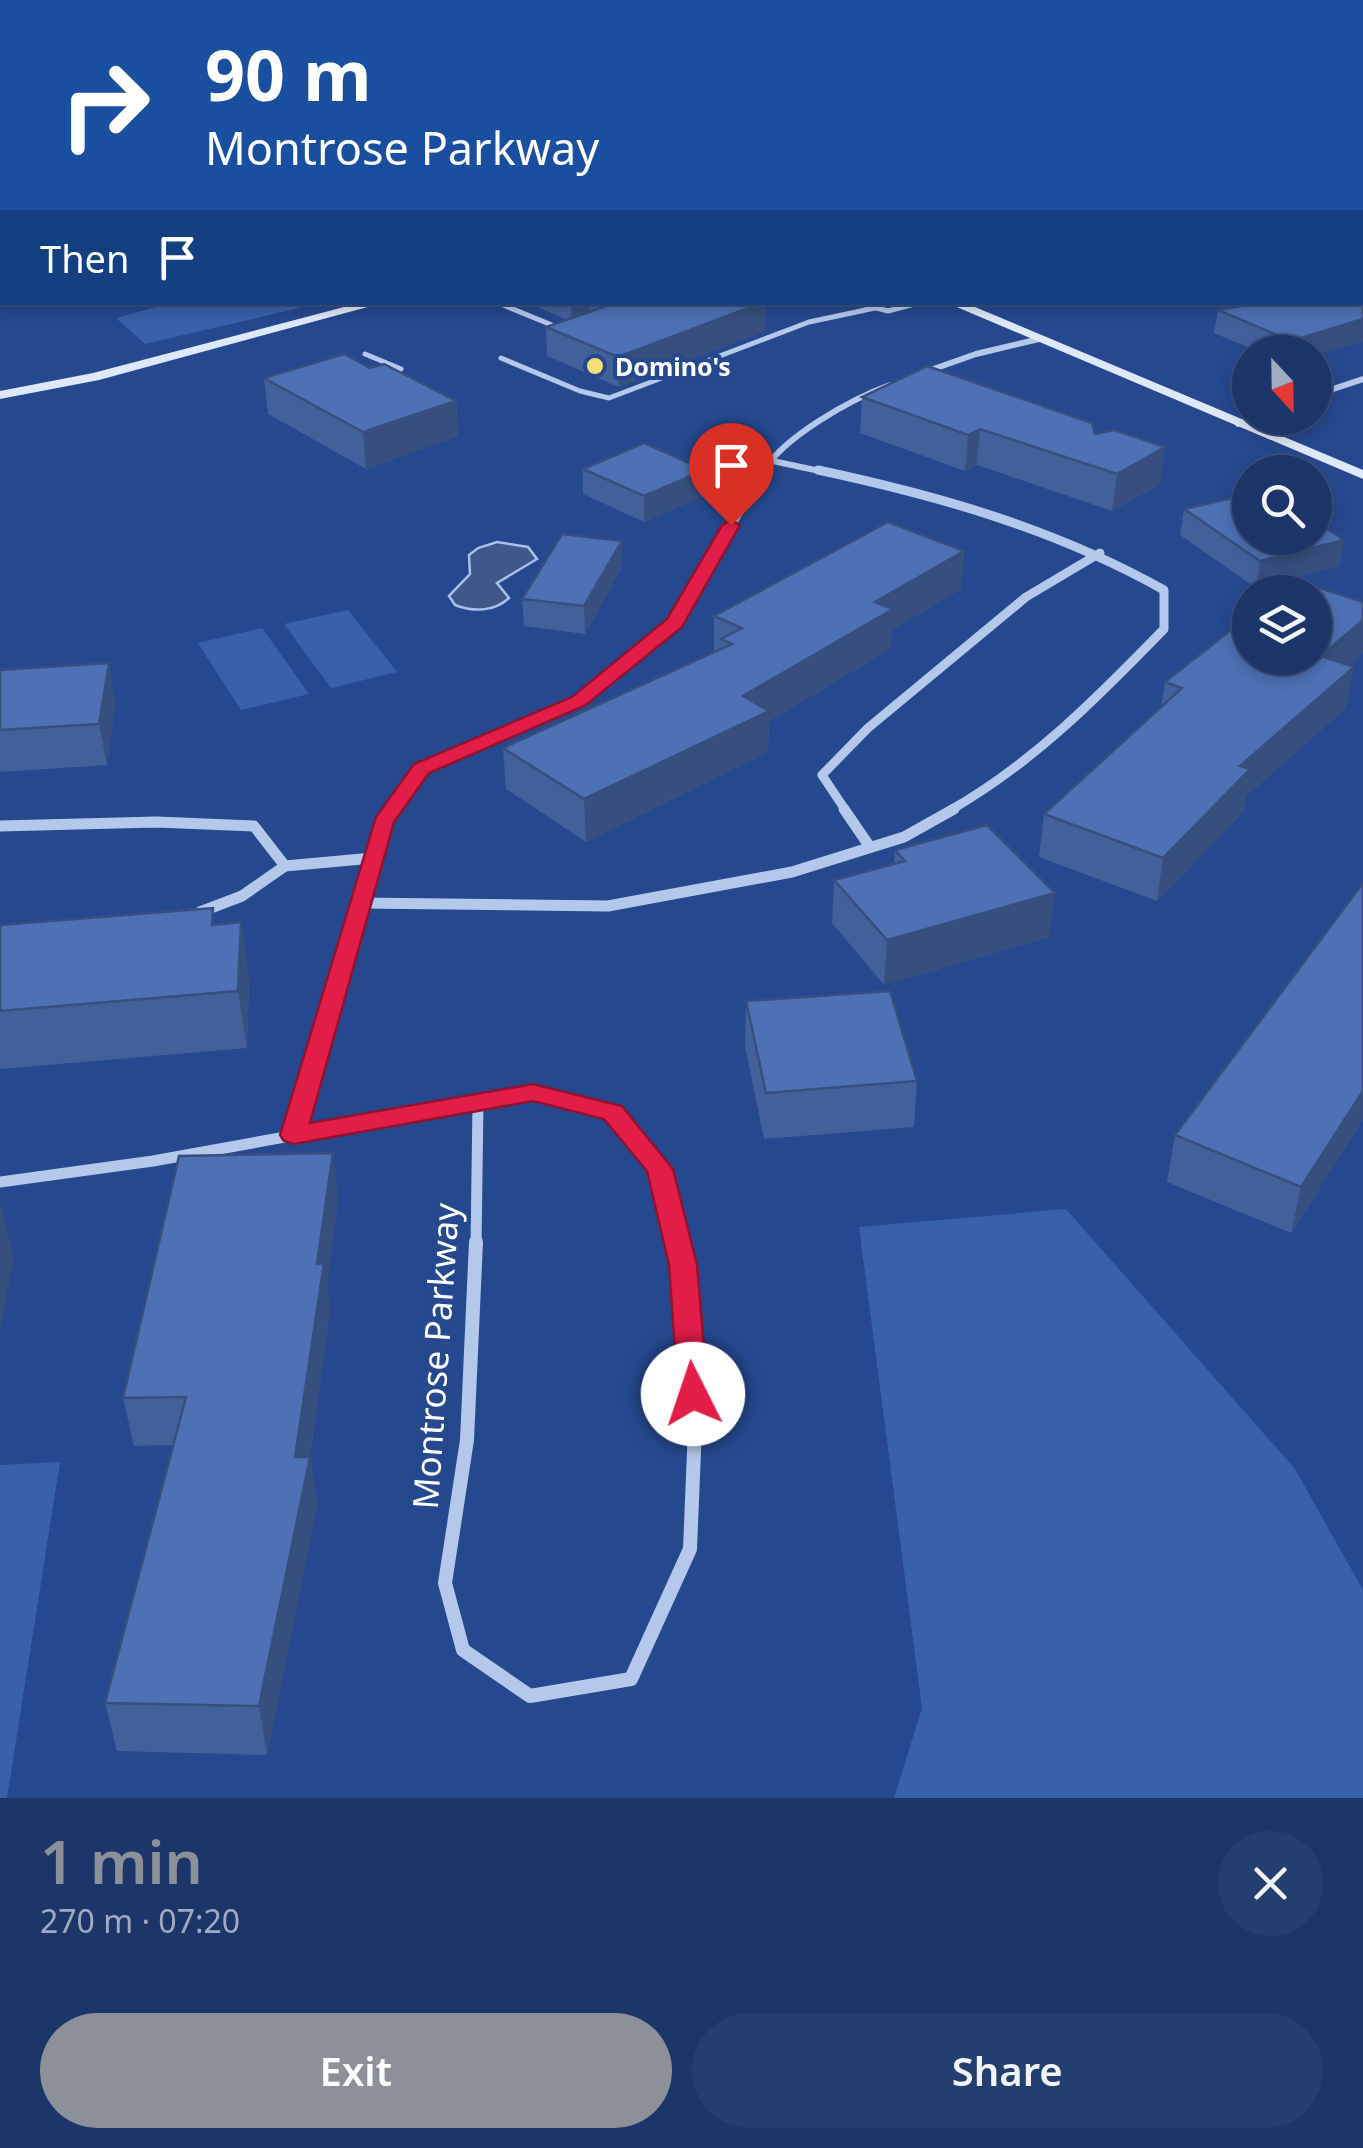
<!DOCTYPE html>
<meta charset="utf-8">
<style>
:root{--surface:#1c366a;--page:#253e70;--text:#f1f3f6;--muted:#a0abc1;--line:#3a507e;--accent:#8c9099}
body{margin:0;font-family:"Noto Sans",sans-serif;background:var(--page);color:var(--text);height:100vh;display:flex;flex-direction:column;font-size:38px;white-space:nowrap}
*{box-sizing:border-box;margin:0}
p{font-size:32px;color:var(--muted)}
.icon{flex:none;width:55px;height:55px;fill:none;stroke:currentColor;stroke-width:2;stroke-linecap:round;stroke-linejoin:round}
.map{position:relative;height:1798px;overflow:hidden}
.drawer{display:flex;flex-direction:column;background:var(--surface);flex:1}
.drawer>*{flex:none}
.top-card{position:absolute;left:0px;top:0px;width:1365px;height:305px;box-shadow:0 5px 15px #0003,0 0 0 2px var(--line);background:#1a4fa0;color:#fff;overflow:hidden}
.needle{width:65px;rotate:158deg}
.controls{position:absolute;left:1232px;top:335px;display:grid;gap:20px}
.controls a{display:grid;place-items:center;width:100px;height:100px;border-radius:50%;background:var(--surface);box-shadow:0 5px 15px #0003,0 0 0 2px var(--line);font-size:50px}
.pin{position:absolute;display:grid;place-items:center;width:85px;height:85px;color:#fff;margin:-102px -42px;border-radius:50% 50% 50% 0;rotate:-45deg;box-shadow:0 0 10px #0007}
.pin .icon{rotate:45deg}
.me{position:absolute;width:110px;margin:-55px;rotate:356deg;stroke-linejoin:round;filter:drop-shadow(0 0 8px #0008)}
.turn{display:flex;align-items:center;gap:35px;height:210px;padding:0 40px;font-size:45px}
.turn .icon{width:130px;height:130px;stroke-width:2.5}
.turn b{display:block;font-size:70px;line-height:85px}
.then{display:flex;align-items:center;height:95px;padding:0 40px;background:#0003;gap:20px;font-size:38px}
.round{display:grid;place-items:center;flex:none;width:105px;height:105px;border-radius:52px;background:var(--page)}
.head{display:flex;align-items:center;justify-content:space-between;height:170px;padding:0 40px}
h1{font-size:60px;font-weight:600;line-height:75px;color:var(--accent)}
.button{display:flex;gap:20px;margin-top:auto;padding:20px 40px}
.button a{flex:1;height:115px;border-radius:60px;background:var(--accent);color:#fff;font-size:40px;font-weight:600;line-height:115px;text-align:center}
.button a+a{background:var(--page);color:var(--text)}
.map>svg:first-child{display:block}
.green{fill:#3961aa}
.water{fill:#3f588a;stroke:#a8c1ec;stroke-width:2.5}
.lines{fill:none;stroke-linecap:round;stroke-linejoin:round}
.lane{stroke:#b4c8eb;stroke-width:5}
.street-far3{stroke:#b4c8eb;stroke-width:6}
.street-far2{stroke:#b4c8eb;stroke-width:9}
.street-far1{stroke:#b4c8eb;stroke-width:11}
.street{stroke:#b4c8eb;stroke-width:14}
.secondary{fill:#dfe8f9;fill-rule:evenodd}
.wall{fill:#42619b}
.shaded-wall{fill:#364f7e}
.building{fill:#4d71b4;stroke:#364f7e;stroke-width:2.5}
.route{fill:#e11d48;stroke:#92132f;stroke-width:2.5}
.poi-dot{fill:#f5dd78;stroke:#25488e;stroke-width:4}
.labels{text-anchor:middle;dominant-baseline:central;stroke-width:8;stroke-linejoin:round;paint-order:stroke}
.far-poi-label{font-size:25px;font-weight:bold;fill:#fff;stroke:#25488e;text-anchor:start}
.near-street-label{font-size:35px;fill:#fff;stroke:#25488e}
</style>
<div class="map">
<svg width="1363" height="1798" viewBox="0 0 1363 1798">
<rect width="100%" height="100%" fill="#25488e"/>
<!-- green -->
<g class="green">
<path d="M171,303V302L321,303L145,344L116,318Z"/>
<path d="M348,610L397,672L331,688L284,624Z"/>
<path d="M262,628L309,694L241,710L198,643Z"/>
<path d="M1066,1209L1295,1469L1363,1590V1798H894L922,1708L859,1227Z"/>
<path d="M60,1462L7,1798H0V1465Z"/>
</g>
<!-- water -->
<path class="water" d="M497,542L528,547L537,559L497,583L509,598C494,612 473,612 455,605L449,596L470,574L469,555L478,548Z"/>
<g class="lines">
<!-- lane -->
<g class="lane">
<path d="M496,302L559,328"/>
<path d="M854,302L888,311L922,302"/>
<path d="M365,354L401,369"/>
<path d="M501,358L580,391L609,398L809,322L875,308"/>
</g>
<!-- street-far3 -->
<g class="street-far3">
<path d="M925,372L976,354L1039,339"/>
<path d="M1315,395L1363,379"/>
<path d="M1238,424L1256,418"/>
<path d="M768,460L829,473"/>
<path d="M762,473C783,437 851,399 890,385"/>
</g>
<!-- street-far2 -->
<g class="street-far2">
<path d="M818,470C940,496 1055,529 1164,590V629C1098,697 1032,764 949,811"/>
<path d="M391,811L422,769L579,701L675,623L763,470"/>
<path d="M846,811L822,775L868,728L1026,597L1100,553"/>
</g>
<!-- street-far1 -->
<g class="street-far1">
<path d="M844,809L870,847"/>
<path d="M0,826L157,822L254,826L285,866L242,896L200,912"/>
<path d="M285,866L373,858"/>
<path d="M360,903L608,906L792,872L904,837L954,809"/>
<path d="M294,1135L383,822L393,809"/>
<path d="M0,1182L153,1161L478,1102"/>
<path d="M476,1245L478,1102L533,1092L612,1112L660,1169L678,1245"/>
</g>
<!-- street -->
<path class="street" d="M476,1242L467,1440L445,1583L463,1650L530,1696L631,1679L690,1549L695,1427L683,1265L678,1242"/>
<!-- secondary -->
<g class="secondary">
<path d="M390,0H400L402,2H392Z"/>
<rect x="1362" y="37" width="1" height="6"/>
<path d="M363,302H386L99,380L0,399V391L93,373Z"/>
<path d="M945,302H963L1363,470V479Z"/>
</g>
</g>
<!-- wall -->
<g class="wall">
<path d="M0,0L2,2V69L0,68Z"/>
<path d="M492,0H749L755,2H492Z"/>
<path d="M535,302H766L765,331L619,387L547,356L546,327L567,320L535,306Z"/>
<path d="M1218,310L1363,341L1315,356V352H1259L1214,333Z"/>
<path d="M370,368L456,401L458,436L366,469L268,414L264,378Z"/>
<path d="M862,397L1095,434L1165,447L1160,484L1112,511L977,465L965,471L860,433Z"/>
<path d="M583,469L705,495L644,522L583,494Z"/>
<path d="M1184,509L1344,540L1339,566L1256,588L1180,535Z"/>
<path d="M964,551L961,589L892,630L890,649L769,721L768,752L586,842L506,789L503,748L714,653V616Z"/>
<path d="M622,567L585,634L524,626L522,599Z"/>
<path d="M1363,602V653L1348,665L1346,708L1246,796L1243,812L1157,901L1039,857L1044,814L1161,707L1165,682Z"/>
<path d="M109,663L115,703L107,765L0,772V670Z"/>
<path d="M895,850L1049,937L884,985L832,923L834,880L894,864Z"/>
<path d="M1363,883V1120L1291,1233L1167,1182L1175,1135Z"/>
<path d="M241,922L249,978L247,1048L0,1069V925L216,924Z"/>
<path d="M746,1001L917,1081L914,1127L764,1139L745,1046Z"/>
<path d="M338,1199L327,1284L330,1310L310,1457L317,1505L267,1755L117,1751L105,1703L173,1445L134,1446L123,1398Z"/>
</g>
<!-- shaded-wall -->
<g class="shaded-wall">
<path d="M571,302H589V317L572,322Z"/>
<path d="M766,302L765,331L619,387L618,357Z"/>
<path d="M1363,319V341L1315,356V352H1290L1291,341Z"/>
<path d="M456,401L458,436L366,469L363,432Z"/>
<path d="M980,429L977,465L965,471L968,435Z"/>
<path d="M1165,447L1160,484L1112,511L1117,474Z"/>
<path d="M705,470V495L644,522V496Z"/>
<path d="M1344,540L1339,566L1256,588L1260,561Z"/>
<path d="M622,541V567L585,634L584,606Z"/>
<path d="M964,551L961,589L892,630L890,649L769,721L768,752L586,842L584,799L743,696L875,602Z"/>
<path d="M1363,620V653L1313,696L1321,656Z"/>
<path d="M109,663L115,703L107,765L99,724Z"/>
<path d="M1354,667L1346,708L1246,796L1243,812L1157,901L1163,858L1240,766Z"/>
<path d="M1055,893L1049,937L884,985L887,940Z"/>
<path d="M241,922L249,978L247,1048L238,991Z"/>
<path d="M1363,1091V1120L1291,1233L1301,1187Z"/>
<path d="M333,1153L338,1199L327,1284L330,1310L309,1463L310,1457L317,1505L267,1755L259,1706L295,1457L317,1264Z"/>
<path d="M0,1201L14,1257L0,1331Z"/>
</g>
<!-- building -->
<g class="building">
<path d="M0,0H304L305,2H2V52L0,50Z"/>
<path d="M541,0H749L755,2H548Z"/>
<path d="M1362,54H1363L1362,127Z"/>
<path d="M1363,288V319L1291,341L1218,310L1266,302H1362Z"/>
<path d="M592,302H764L618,357L546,327L603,307Z"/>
<path d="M344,354L370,368L384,364L456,401L363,432L264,378Z"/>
<path d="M927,366L1092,423L1095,434L1115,430L1165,447L1117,474L980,429L968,435L862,397Z"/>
<path d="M644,443L705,470L644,496L583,469Z"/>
<path d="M1250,494V538H1315V521L1344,540L1260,561L1184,509Z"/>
<path d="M888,522L964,551L875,602L893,609L743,696L769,711L584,799L503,748L732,644L721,639L742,628L714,616Z"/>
<path d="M562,534L622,541L584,606L522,599Z"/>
<path d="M1295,580L1363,602V620L1321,656L1354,667L1240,766L1250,769L1163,858L1044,814L1182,688L1165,682L1250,615V658H1315V592H1279Z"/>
<path d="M109,663L99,724L0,730V670Z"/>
<path d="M987,825L1055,893L887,940L834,880L905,861L895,850Z"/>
<path d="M1363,883V1091L1301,1187L1175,1135Z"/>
<path d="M213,908L212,925L241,922L238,991L0,1011V925Z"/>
<path d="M890,991L917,1081L766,1093L746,1001Z"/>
<path d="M333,1153L317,1264L324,1263L295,1457H310L259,1706L105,1703L186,1397L123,1398L179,1156Z"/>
</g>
<!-- route -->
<path class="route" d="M731,520L740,525L682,627L586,705L429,773L394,822L310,1123L533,1084L622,1106L673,1169L697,1265L708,1394L703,1402L693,1406L682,1402L678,1394L669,1265L647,1171L604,1119L533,1101L294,1144L284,1141L280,1135L376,817L414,764L572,697L667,619L722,525Z"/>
<!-- markers -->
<circle class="poi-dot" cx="595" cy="366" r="10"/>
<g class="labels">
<!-- far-poi labels -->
<g class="far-poi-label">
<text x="615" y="366">Domino's</text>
</g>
<!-- near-street labels -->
<g class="near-street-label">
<text transform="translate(435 1356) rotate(-86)">Montrose Parkway</text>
</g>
</g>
</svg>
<div class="controls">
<a><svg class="needle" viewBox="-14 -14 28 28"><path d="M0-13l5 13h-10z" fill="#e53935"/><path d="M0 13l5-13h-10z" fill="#a0abc1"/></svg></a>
<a><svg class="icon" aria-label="search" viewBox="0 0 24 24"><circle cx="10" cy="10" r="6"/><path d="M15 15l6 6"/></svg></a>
<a><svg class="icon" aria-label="layers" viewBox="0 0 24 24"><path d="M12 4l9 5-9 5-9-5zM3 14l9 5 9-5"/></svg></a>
</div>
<div class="pin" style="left:731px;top:525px;background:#d93025"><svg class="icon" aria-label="arrive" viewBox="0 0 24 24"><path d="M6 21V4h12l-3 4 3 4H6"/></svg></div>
<svg class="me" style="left:693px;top:1394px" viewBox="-20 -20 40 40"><circle r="19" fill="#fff"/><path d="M0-13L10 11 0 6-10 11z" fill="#e11d48"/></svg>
<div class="top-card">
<div class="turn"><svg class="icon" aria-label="right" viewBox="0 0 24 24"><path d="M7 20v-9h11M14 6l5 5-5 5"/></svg><div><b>90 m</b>Montrose Parkway</div></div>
<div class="then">Then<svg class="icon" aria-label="arrive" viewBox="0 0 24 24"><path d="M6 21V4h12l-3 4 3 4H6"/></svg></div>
</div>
</div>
<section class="drawer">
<div class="head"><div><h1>1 min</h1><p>270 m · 07:20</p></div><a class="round"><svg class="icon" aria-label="close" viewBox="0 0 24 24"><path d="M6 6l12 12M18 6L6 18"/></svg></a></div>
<div class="button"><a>Exit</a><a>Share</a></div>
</section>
